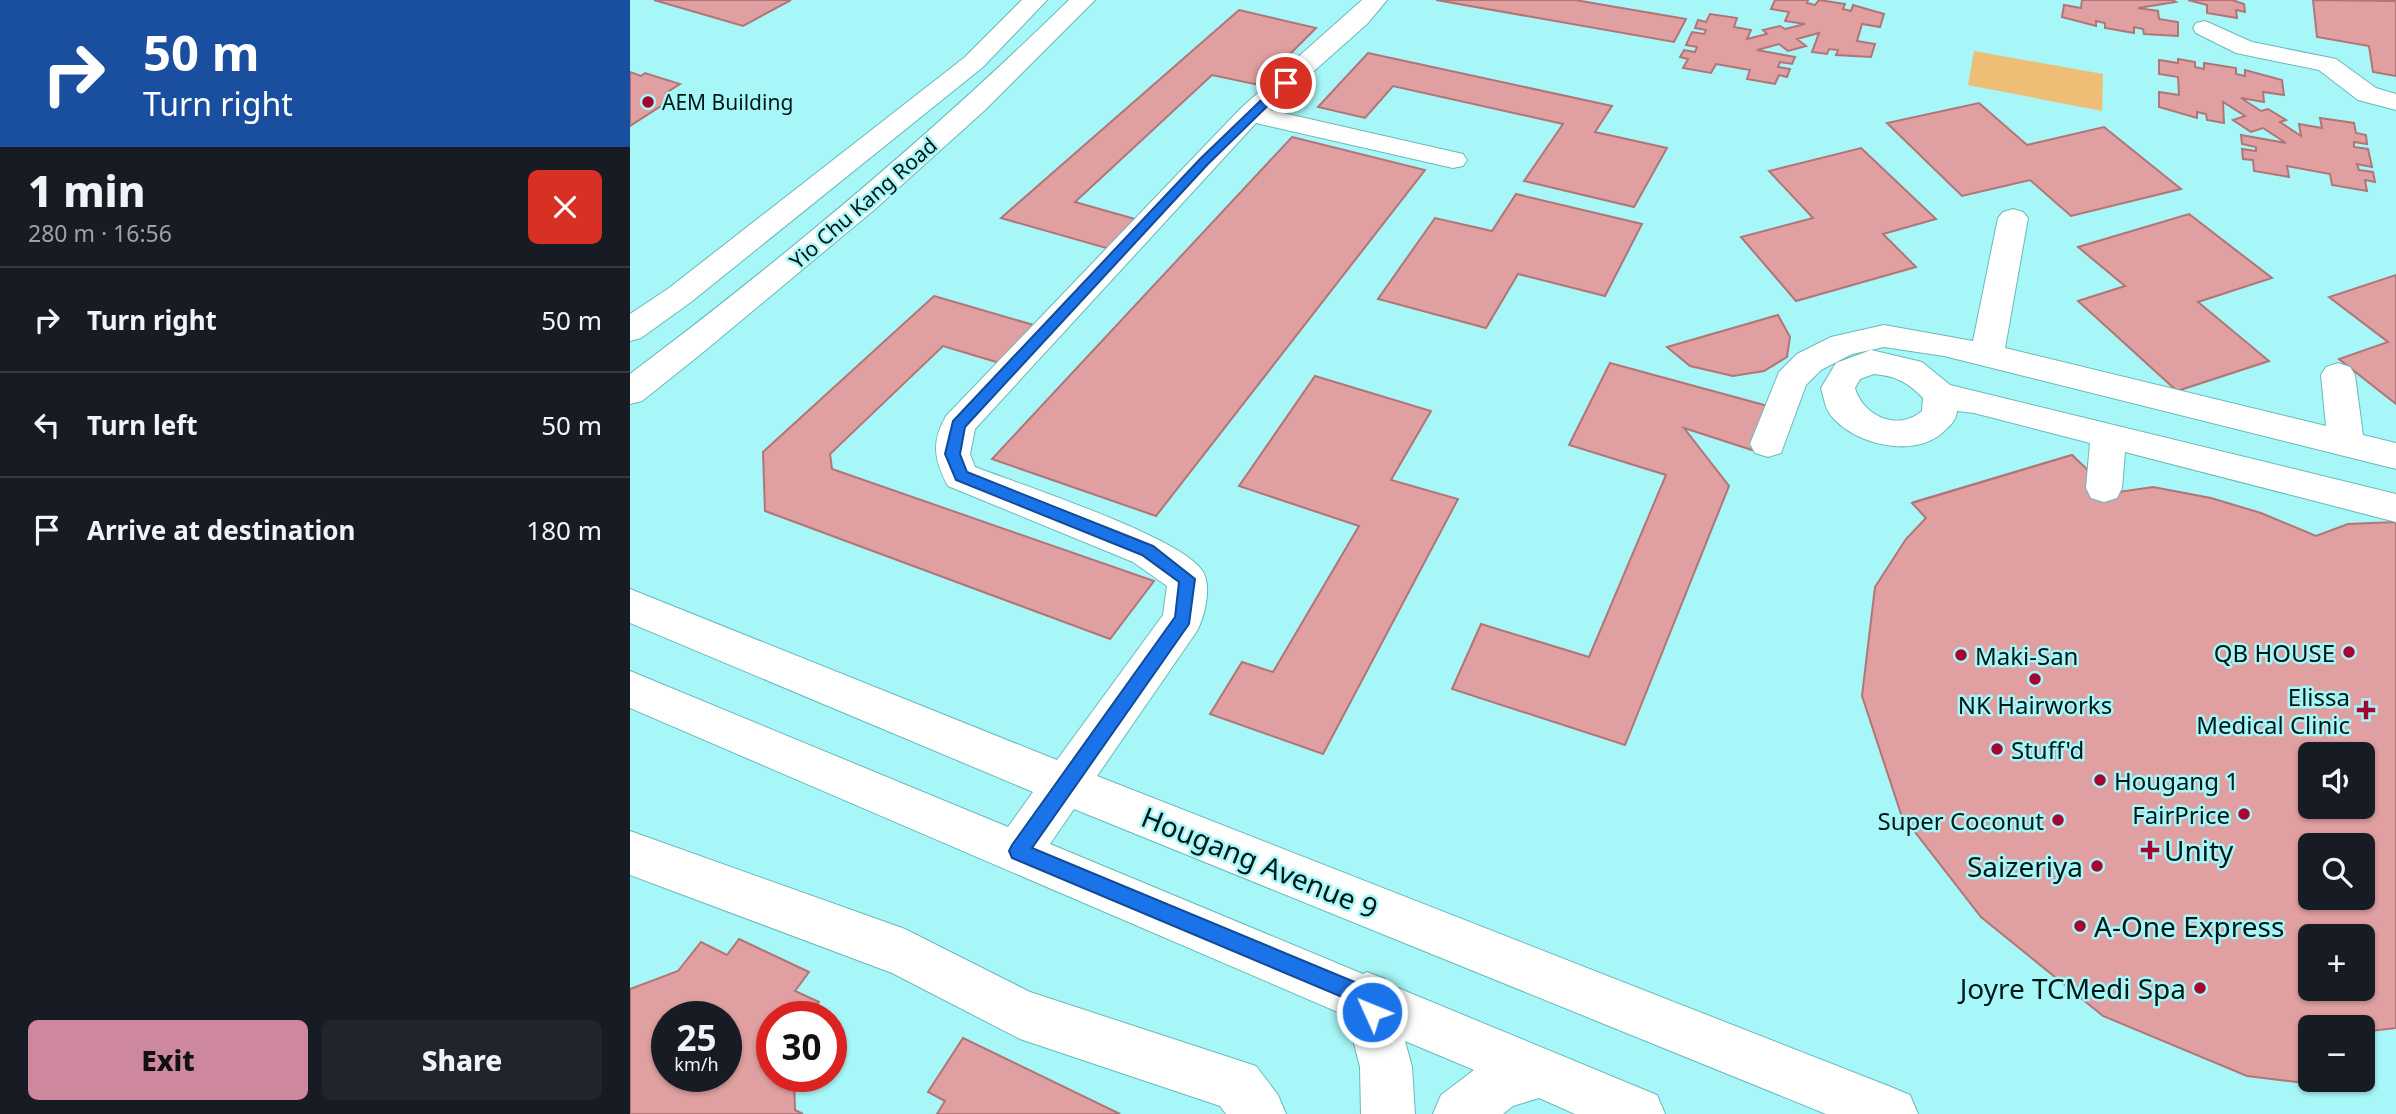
<!DOCTYPE html>
<meta charset="utf-8">
<style>
:root{--surface:#171b24;--page:#20242c;--text:#f1f3f6;--muted:#9ea1a6;--line:#363941;--accent:#ce889d}
body{margin:0;font-family:"Noto Sans",sans-serif;background:var(--page);color:var(--text);height:100vh;display:flex;flex-direction:column;font-size:26px;white-space:nowrap}
*{box-sizing:border-box;margin:0}
p{font-size:23px;color:var(--muted)}
.icon{flex:none;width:38px;height:38px;fill:none;stroke:currentColor;stroke-width:2;stroke-linecap:round;stroke-linejoin:round}
.map{position:relative;flex:1;overflow:hidden}
.side{display:flex;flex-direction:column;background:var(--surface);width:630px}
.side>*{flex:none}
.banner{background:#1a4fa0;color:#fff;overflow:hidden}
.tools{position:absolute;left:1668px;top:742px;display:grid;gap:14px}
.tools a{display:grid;place-items:center;width:77px;height:77px;border-radius:10px;background:var(--surface);box-shadow:0 2px 5px #0004;font-size:35px}
.speed{position:absolute;left:21px;top:1001px;display:flex;gap:14px;font-size:35px;font-weight:700;text-align:center}
.speed>*{display:grid;place-content:center;width:91px;height:91px;border-radius:50%;background:var(--surface);box-shadow:0 2px 5px #0004;line-height:1}
.speed small{font-size:18px;font-weight:400}
.speed .limit{border:10px solid #d22;background:#fff;color:#111}
.pin{position:absolute;display:grid;place-items:center;width:60px;height:60px;color:#fff;margin:-30px;border:4px solid #fff;border-radius:50%;box-shadow:0 2px 7px #0007}
.me{position:absolute;width:77px;margin:-38px;rotate:314deg;stroke-linejoin:round;filter:drop-shadow(0 0 5px #0008)}
.turn{display:flex;align-items:center;gap:24px;height:147px;padding:0 28px;font-size:32px}
.turn .icon{width:91px;height:91px;stroke-width:2.5}
.turn b{display:block;font-size:49px;line-height:60px}
.round{display:grid;place-items:center;flex:none;width:74px;height:74px;border-radius:10px;background:var(--page)}
.overview{display:flex;align-items:center;justify-content:space-between;height:119px;padding:0 28px}
h1{font-size:42px;font-weight:800;line-height:52px}
.cta{display:flex;gap:14px;margin-top:auto;padding:14px 28px}
.cta a{flex:1;height:80px;border-radius:10px;background:var(--accent);color:#111;font-size:28px;font-weight:800;line-height:80px;text-align:center}
.cta a+a{background:var(--page);color:var(--text)}
ul{padding:0;list-style:none}
li{display:flex;align-items:center;gap:21px;height:105px;padding:0 28px;border-top:2px solid var(--line)}
li div{flex:1}
li b{display:block;font-size:26px}
li em{font-style:normal}
main{display:flex;flex:1;min-height:0}
.map>svg:first-child{display:block}
.green{fill:#eebe76}
.building{fill:#e09fa1;stroke:#b27577;stroke-width:2;fill-rule:evenodd}
.lines{fill:none;stroke-linecap:round;stroke-linejoin:round}
.minor-casing{stroke:#6ab9ba;stroke-width:2}
.major-casing{stroke:#6ab9ba;stroke-width:2}
.minor{fill:#fff;fill-rule:evenodd}
.major{fill:#fff;fill-rule:evenodd}
.route{fill:#1a73e8;stroke:#114b97;stroke-width:2}
.poi-dot{fill:#a40631;stroke:#a7f7f8;stroke-width:2.5}
.labels{text-anchor:middle;dominant-baseline:central;stroke-width:5;stroke-linejoin:round;paint-order:stroke}
.far-poi-label{font-size:21px;fill:#011818;stroke:#a7f7f8;text-anchor:start}
.far-street-label{font-size:21px;fill:#011818;stroke:#a7f7f8}
.poi-label{font-size:24px;fill:#011818;stroke:#a7f7f8;text-anchor:end}
.near-poi-label{font-size:28px;fill:#011818;stroke:#a7f7f8;text-anchor:start}
.near-street-label{font-size:28px;fill:#011818;stroke:#a7f7f8}
</style>
<main>
<section class="side">
<div class="banner">
<div class="turn"><svg class="icon" aria-label="right" viewBox="0 0 24 24"><path d="M7 20v-9h11M14 6l5 5-5 5"/></svg><div><b>50 m</b>Turn right</div></div>
</div>
<div class="overview"><div><h1>1 min</h1><p>280 m · 16:56</p></div><a class="round" style="background:#d93025;color:#fff"><svg class="icon" aria-label="close" viewBox="0 0 24 24"><path d="M6 6l12 12M18 6L6 18"/></svg></a></div>
<ul>
<li><svg class="icon" aria-label="right" viewBox="0 0 24 24"><path d="M7 20v-9h11M14 6l5 5-5 5"/></svg><div><b>Turn right</b></div><em>50 m</em></li>
<li><svg class="icon" aria-label="left" viewBox="0 0 24 24"><path d="M17 20v-9H6M10 6l-5 5 5 5"/></svg><div><b>Turn left</b></div><em>50 m</em></li>
<li><svg class="icon" aria-label="arrive" viewBox="0 0 24 24"><path d="M6 21V4h12l-3 4 3 4H6"/></svg><div><b>Arrive at destination</b></div><em>180 m</em></li>
</ul>
<div class="cta"><a>Exit</a><a>Share</a></div>
</section>
<div class="map">
<svg width="1766" height="1114" viewBox="0 0 1766 1114">
<rect width="100%" height="100%" fill="#a7f7f8"/>
<!-- green -->
<path class="green" d="M1344,51L1473,74L1472,111L1338,85Z"/>
<!-- building -->
<g class="building">
<path d="M24,0H161L113,26Z"/>
<path d="M806,0H945L1056,19L1044,42Z"/>
<path d="M1145,0H1178L1177,3L1185,5L1189,0L1215,4L1213,9L1221,11L1223,5L1254,14L1250,27L1232,24L1227,41L1245,44L1241,57L1206,55L1208,50L1199,49L1197,54L1182,52L1189,33L1167,39L1176,46L1158,51L1149,44L1127,50L1165,57L1162,64L1150,62L1148,67L1160,69L1157,77L1149,75L1145,84L1117,79L1120,70L1086,64L1081,73L1053,68L1058,59L1050,57L1054,50L1065,52L1067,47L1056,45L1062,32L1074,34L1076,30L1065,28L1068,20L1076,22L1080,14L1107,18L1104,27L1121,30L1117,39L1137,34L1133,30L1150,26L1155,29L1175,24L1155,21L1159,12L1141,9Z"/>
<path d="M1452,0H1543L1546,2L1508,8L1528,11L1529,19L1548,22V36L1514,34L1513,29L1504,27V33L1475,28V23L1466,21V26L1432,17L1434,5L1451,8Z"/>
<path d="M1558,0H1602L1614,4L1615,12L1606,10L1607,18L1577,13V5Z"/>
<path d="M1683,0L1766,1V76L1743,72L1739,46L1687,37Z"/>
<path d="M609,10L686,28L629,85L582,75L445,202L512,221L483,250L371,218Z"/>
<path d="M738,53L982,106L965,132L1037,148L1004,207L894,181L933,124L763,86L735,118L688,107Z"/>
<path d="M1548,59L1565,62V67L1574,69V63L1606,68V74L1615,76V70L1652,80L1654,95L1633,92L1634,102L1611,98L1631,111L1638,109L1656,120L1650,122L1671,136L1669,124L1692,128L1690,118L1724,123L1726,133L1736,135L1737,144L1724,142V147L1738,149L1742,167L1727,164L1729,170L1743,172L1745,182L1735,180L1737,191L1702,185L1700,174L1657,166L1659,177L1624,171L1623,160L1613,159L1612,149L1626,151V147L1612,144L1611,135L1656,143L1633,128L1621,132L1603,120L1615,116L1593,102L1594,123L1577,120L1576,114L1567,112V118L1529,107V92L1549,95L1548,77L1529,74V60L1548,63Z"/>
<path d="M0,72L11,76L15,73L50,84L36,93L40,95L39,99L31,106L0,126Z"/>
<path d="M1349,103L1397,145L1474,127L1551,189L1441,216L1400,180L1332,196L1257,123Z"/>
<path d="M662,137L795,170L526,516L362,459Z"/>
<path d="M1231,148L1306,219L1253,234L1286,267L1166,301L1111,237L1183,218L1139,171Z"/>
<path d="M886,194L1012,224L975,296L888,274L856,328L748,299L805,218L862,231Z"/>
<path d="M1559,214L1642,278L1568,302L1639,361L1547,391L1448,301L1495,286L1448,247Z"/>
<path d="M1766,275V404L1709,359L1758,342L1699,297Z"/>
<path d="M304,296L407,326L370,363L313,346L200,454L202,469L524,581L480,639L135,511L133,452Z"/>
<path d="M1148,315L1160,337L1157,357L1134,371L1103,376L1060,366L1037,347Z"/>
<path d="M980,363L1145,408L1128,452L1054,428L1099,486L995,745L822,689L851,624L959,657L1036,475L939,445Z"/>
<path d="M685,376L801,411L761,480L828,499L693,754L580,714L612,662L643,672L729,526L609,486Z"/>
<path d="M1442,455L1474,488L1601,618L1437,681L1284,502Z"/>
<path d="M1442,455L1482,493L1523,487L1581,498L1631,513L1686,536L1718,524L1766,522V1028L1732,1032V1027H1680V1080H1689L1691,1085L1617,1076L1473,1016L1351,917L1271,814L1232,696L1245,587L1276,539L1296,518L1282,503ZM1680,754H1732V807H1680ZM1680,845H1732V898H1680ZM1680,936H1732V989H1680Z"/>
<path d="M109,939L179,972L165,991L189,1002L178,1017H142V1076H164L165,1110L173,1114H0V989L48,971L71,942L97,955ZM37,1017H96V1076H37Z"/>
<path d="M333,1038L490,1114H307L315,1101L298,1092Z"/>
</g>
<g class="lines">
<defs>
<g id="minor">
<path d="M732,0H757L737,24L640,110L833,154L837,160L833,166L823,168L626,123L345,429L340,454L345,467C392,485 545,535 571,569C583,583 575,616 567,631L467,776L1261,1087L1280,1095L1288,1114H1196L444,809L420,844L733,974L737,972L755,979L756,983L1027,1095L1035,1114H945L909,1098L883,1106L873,1114H803L811,1095L844,1070L775,1041L782,1067L785,1114H731L730,1067L717,1016L0,708V671L378,827L403,792L0,623V589L427,760L533,615L537,586L503,562L318,486C304,460 301,442 316,416L611,108Z"/>
<path d="M1575,21L1622,42L1706,59L1746,88L1766,94V110L1728,100L1689,70L1606,53L1566,33L1563,28L1566,23Z"/>
<path d="M1383,209L1393,212L1398,218L1375,348L1696,426L1691,375L1696,367L1708,363L1720,367L1725,375L1733,435L1766,443V469L1314,356L1254,347L1222,354L1191,370L1176,385L1151,453L1138,457L1125,453L1120,444L1149,372L1167,354L1201,337L1254,325L1343,341L1368,218L1373,212Z"/>
<path d="M1241,350L1292,362L1320,385L1766,494V522L1495,452L1492,488L1487,498L1474,502L1461,498L1456,488L1460,443L1344,413L1327,411C1326,421 1320,426 1312,433C1284,458 1227,445 1203,418C1195,410 1194,398 1191,388L1206,363ZM1244,374C1265,376 1278,382 1293,398L1292,411C1268,432 1233,416 1225,388L1230,379Z"/>
<path d="M0,831L275,929L400,992L626,1066L648,1095L656,1114H596L590,1106L390,1039L262,973L0,875Z"/>
</g>
<g id="major">
<path d="M392,0H417L353,67L61,302L11,338L0,341V314L39,288L335,57Z"/>
<path d="M439,0H465L355,110L244,210L71,354L12,401L0,404V374C154,258 301,135 439,0Z"/>
</g>
</defs>
<!-- minor casing -->
<use href="#minor" class="minor-casing"/>
<!-- major casing -->
<use href="#major" class="major-casing"/>
<!-- minor -->
<use href="#minor" class="minor"/>
<!-- major -->
<use href="#major" class="major"/>
</g>
<!-- route -->
<path class="route" d="M652,80L661,83L578,164L335,427L330,454L337,472L523,546L565,579L559,624L402,848L744,990L752,1012L749,1019L742,1022L735,1019L729,1004L382,858L379,851L382,845L545,617L549,582L512,555L326,480L315,454L323,421L570,159Z"/>
<!-- markers -->
<g class="poi-dot">
<circle cx="18" cy="102" r="7"/>
<circle cx="1719" cy="652" r="7"/>
<circle cx="1331" cy="655" r="7"/>
<circle cx="1405" cy="679" r="7"/>
<path d="M1732.5 699.5h7v7h7v7h-7v7h-7v-7h-7v-7h7z"/>
<circle cx="1367" cy="749" r="7"/>
<circle cx="1470" cy="780" r="7"/>
<circle cx="1614" cy="814" r="7"/>
<circle cx="1428" cy="820" r="7"/>
<path d="M1516.5 839.5h7v7h7v7h-7v7h-7v-7h-7v-7h7z"/>
<circle cx="1467" cy="866" r="7"/>
<circle cx="1450" cy="926" r="7"/>
<circle cx="1570" cy="988" r="7"/>
</g>
<g class="labels">
<!-- far-poi labels -->
<g class="far-poi-label">
<text x="32" y="102">AEM Building</text>
</g>
<!-- far-street labels -->
<g class="far-street-label">
<text transform="translate(233 203) rotate(-41)">Yio Chu Kang Road</text>
</g>
<!-- poi labels -->
<g class="poi-label">
<text x="1705" y="652">QB HOUSE</text>
<text x="1345" y="655" text-anchor="start">Maki-San</text>
<text x="1720" y="696">Elissa<tspan x="1720" dy="28">Medical Clinic</tspan></text>
<text x="1405" y="704" text-anchor="middle">NK Hairworks</text>
<text x="1381" y="749" text-anchor="start">Stuff'd</text>
<text x="1484" y="780" text-anchor="start">Hougang 1</text>
<text x="1600" y="814">FairPrice</text>
<text x="1414" y="820">Super Coconut</text>
</g>
<!-- near-poi labels -->
<g class="near-poi-label">
<text x="1534" y="850">Unity</text>
<text x="1453" y="866" text-anchor="end">Saizeriya</text>
<text x="1464" y="926">A-One Express</text>
<text x="1556" y="988" text-anchor="end">Joyre TCMedi Spa</text>
</g>
<!-- near-street labels -->
<g class="near-street-label">
<text transform="translate(630 862) rotate(22)">Hougang Avenue 9</text>
</g>
</g>
</svg>
<div class="tools">
<a><svg class="icon" aria-label="sound" viewBox="0 0 24 24"><path d="M4 9h4l5-4v14l-5-4H4zM17 9q2 3 0 6"/></svg></a>
<a><svg class="icon" aria-label="search" viewBox="0 0 24 24"><circle cx="10" cy="10" r="6"/><path d="M15 15l6 6"/></svg></a>
<a>+</a>
<a>−</a>
</div>
<div class="speed"><div>25<small>km/h</small></div><div class="limit">30</div></div>
<div class="pin" style="left:656px;top:83px;background:#d93025"><svg class="icon" aria-label="arrive" viewBox="0 0 24 24"><path d="M6 21V4h12l-3 4 3 4H6"/></svg></div>
<svg class="me" style="left:742px;top:1012px" viewBox="-20 -20 40 40"><circle r="17" fill="#1a73e8" stroke="#fff" stroke-width="3"/><path d="M0-11L8 9 0 5-8 9z" fill="#fff"/></svg>
</div>
</main>
